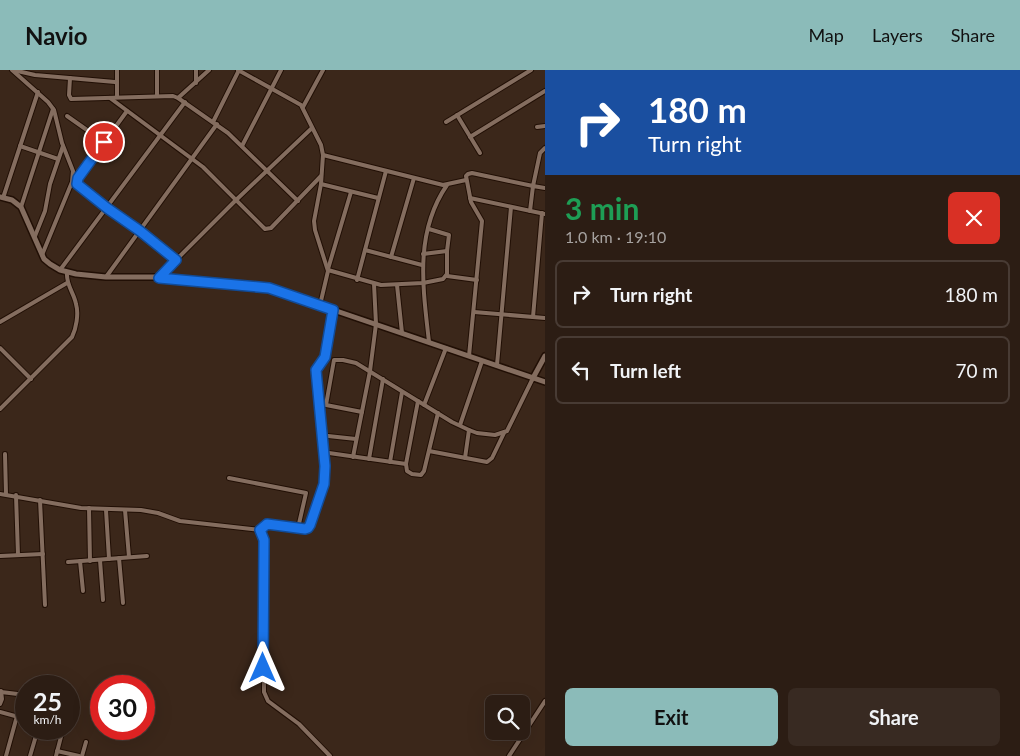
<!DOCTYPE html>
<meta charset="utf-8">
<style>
:root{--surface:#2c1d14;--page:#382a22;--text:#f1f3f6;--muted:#a6a2a0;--line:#483b34;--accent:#8bbbb9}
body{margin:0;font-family:Lato,sans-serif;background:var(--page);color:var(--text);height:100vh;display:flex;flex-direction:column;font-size:19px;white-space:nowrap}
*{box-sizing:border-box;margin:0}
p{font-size:16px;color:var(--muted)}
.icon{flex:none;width:28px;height:28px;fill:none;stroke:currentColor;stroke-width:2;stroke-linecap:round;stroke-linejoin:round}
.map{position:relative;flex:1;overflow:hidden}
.panel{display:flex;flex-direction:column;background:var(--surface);width:475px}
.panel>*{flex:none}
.banner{background:#1a4fa0;color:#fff;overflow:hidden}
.buttons{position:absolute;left:485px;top:625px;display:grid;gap:10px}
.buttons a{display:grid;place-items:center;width:45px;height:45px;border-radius:8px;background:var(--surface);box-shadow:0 5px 20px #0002,0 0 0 1px var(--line);font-size:25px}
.speed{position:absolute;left:15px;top:605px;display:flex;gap:10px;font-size:25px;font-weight:700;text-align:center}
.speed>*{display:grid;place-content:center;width:65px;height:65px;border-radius:50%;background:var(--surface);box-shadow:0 5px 20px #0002,0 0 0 1px var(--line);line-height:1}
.speed small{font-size:12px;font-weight:400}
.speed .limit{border:8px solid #d22;background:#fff;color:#111}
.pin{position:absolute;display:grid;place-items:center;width:42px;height:42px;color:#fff;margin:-21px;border:2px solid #fff;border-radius:50%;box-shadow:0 1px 5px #0007}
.me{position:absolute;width:55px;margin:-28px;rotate:0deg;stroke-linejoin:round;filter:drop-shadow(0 0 4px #0008)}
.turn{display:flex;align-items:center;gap:18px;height:105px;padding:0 20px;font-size:22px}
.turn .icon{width:65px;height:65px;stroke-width:2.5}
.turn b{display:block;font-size:35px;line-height:42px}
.round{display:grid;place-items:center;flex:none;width:52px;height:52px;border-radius:8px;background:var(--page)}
.overview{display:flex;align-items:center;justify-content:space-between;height:85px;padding:0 20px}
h1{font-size:30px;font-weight:700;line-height:38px;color:#1e9e55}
.action{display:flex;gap:10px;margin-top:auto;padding:10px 20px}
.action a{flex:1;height:58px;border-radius:8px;background:var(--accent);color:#111;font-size:20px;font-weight:700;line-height:58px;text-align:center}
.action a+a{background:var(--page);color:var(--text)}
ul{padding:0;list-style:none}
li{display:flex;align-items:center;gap:15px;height:68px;margin:0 10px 8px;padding:0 10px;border:2px solid var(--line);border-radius:8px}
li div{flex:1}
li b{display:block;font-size:19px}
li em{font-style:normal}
header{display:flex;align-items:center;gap:30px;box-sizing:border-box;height:70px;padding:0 25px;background:var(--accent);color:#111}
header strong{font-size:24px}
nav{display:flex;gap:28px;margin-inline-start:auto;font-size:18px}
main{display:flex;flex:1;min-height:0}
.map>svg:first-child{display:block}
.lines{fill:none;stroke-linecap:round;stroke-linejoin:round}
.minor-casing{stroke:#210f05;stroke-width:6}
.tertiary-casing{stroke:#210f05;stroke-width:8}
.minor{stroke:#846d5f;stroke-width:4}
.tertiary{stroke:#846d5f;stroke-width:5}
.route-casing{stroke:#114b97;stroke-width:12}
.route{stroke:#1a73e8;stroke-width:9}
</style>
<header>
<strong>Navio</strong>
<nav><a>Map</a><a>Layers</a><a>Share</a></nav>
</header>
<main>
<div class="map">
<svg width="545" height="686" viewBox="0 0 545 686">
<rect width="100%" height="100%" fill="#3b271a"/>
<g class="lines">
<defs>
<g id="minor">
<path d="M12,0L48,32L54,40L62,73L73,101L72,112L42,185"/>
<path d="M13,0L35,5L115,12H117V0"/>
<path d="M157,0V26"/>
<path d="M238,0L301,35L321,75L323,85L321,114L314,151L315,160L328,201L320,235"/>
<path d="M70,8L69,25L71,29L173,26L178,28L228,63L298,131"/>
<path d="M117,12V27"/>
<path d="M196,13V0"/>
<path d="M110,28L203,97L265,159L271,158L321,106"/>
<path d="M178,28L209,0"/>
<path d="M303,37L323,0"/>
<path d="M127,41L78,108L77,114L107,138L140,161L176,190"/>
<path d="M457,45L480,83"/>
<path d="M67,46L104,72"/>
<path d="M213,52L239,0"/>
<path d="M446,52L531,0"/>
<path d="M537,57L545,56"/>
<path d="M470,67L545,21"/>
<path d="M20,76L58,89"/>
<path d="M242,76L281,0"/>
<path d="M323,85L443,115L466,110"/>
<path d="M321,114L378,128"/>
<path d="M3,128L38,22"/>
<path d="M470,128L545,144"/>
<path d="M21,137L53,39"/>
<path d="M530,141L533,116L545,118"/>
<path d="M35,166L45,141L50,114L63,76"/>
<path d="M365,180L422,195"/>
<path d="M423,184L447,181"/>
<path d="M391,187L414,108"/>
<path d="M328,199L351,122"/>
<path d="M60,200L185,32"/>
<path d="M328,200L381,215L423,213L443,209L447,204V181L449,165L429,159"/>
<path d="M447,206L477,210"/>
<path d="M106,207L217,54"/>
<path d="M159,207L235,131L312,58"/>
<path d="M357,210L386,101"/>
<path d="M397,215L402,263"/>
<path d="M474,242L545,248"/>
<path d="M533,247L542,143"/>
<path d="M0,252L67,213"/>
<path d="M429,272C423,218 414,163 447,115"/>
<path d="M0,278L31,309"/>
<path d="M469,286L482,151L471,132L466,106L468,104L472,103L533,116L540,83L545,78"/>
<path d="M497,295L511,137"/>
<path d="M418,331L406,394L407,401L412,404L421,405L424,401L438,343"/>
<path d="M424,335L446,278"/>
<path d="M0,339L72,267C76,259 79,244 76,234C74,223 66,215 67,203"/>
<path d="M362,342L326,335L334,290H343L356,293L452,352L469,360L477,363L495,365L507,361L533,308"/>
<path d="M460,355L482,291"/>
<path d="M328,366L356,369"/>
<path d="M429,381L487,392L492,388L504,363"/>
<path d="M329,383L406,394"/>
<path d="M5,384L6,424"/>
<path d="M353,387L370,301L376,254L374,214"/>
<path d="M465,388L469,360"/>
<path d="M369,389L383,309"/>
<path d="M390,392L402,322"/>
<path d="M229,408L306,423L298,458"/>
<path d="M0,424L81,438L141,440L158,443L180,451L260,460L264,470V622L268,631L299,654L330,686"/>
<path d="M16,425L18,485"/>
<path d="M40,430L45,535"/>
<path d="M89,438L90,491"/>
<path d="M106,440L109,489"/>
<path d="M125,440L129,487"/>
<path d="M260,460L267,454L305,459L310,455L324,414L325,396L316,301L325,287L333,240"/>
<path d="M0,486L43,484"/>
<path d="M119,488L123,533"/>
<path d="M100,490L103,530"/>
<path d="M80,491L83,521"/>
<path d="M68,492L147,486"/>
<path d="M1,622L26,625"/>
<path d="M69,629L70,631L69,639"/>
<path d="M0,634L2,629L1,621"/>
<path d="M0,642L26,649"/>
<path d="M57,681L79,686"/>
<path d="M6,686L17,646"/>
<path d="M30,686L38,659"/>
<path d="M56,686L63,659"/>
<path d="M82,686L86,672"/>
<path d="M509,686L545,631"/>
</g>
<g id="tertiary">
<path d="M0,127L12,130L21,137L44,189L50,194L60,200L76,204L106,207H159L269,218L545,312"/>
<path d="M533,308L545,286"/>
</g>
</defs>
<!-- minor casing -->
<use href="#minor" class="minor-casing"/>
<!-- tertiary casing -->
<use href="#tertiary" class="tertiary-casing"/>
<!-- minor -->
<use href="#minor" class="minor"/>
<!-- tertiary -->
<use href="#tertiary" class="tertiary"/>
</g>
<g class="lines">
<defs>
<path id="route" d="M104,72L78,108L77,114L107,138L140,161L176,190L159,208L269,218L333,240L325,287L316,300L325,396L324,414L310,455L308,458L305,459L267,454L260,460L264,470L263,598"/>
</defs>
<!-- route casing -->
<use href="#route" class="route-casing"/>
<!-- route -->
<use href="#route" class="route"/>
</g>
</svg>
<div class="buttons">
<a><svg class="icon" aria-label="search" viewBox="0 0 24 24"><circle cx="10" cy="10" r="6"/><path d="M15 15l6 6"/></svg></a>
</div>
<div class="speed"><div>25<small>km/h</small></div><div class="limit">30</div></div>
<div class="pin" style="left:104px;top:72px;background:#d93025"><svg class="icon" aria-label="arrive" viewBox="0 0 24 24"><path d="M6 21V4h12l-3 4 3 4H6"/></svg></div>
<svg class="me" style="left:263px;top:598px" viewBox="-20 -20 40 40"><path d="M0-17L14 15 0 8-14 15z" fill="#1a73e8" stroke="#fff" stroke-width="4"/></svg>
</div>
<section class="panel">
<div class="banner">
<div class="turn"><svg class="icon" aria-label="right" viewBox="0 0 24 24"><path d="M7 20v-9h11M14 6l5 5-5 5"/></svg><div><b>180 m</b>Turn right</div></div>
</div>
<div class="overview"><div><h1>3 min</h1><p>1.0 km · 19:10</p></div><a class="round" style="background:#d93025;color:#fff"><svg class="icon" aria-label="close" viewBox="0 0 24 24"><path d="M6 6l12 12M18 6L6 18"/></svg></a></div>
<ul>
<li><svg class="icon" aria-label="right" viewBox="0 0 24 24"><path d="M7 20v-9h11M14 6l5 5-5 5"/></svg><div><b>Turn right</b></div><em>180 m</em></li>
<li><svg class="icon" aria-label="left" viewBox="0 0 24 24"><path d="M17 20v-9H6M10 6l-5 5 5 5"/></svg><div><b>Turn left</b></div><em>70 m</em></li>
</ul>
<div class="action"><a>Exit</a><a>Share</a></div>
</section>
</main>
